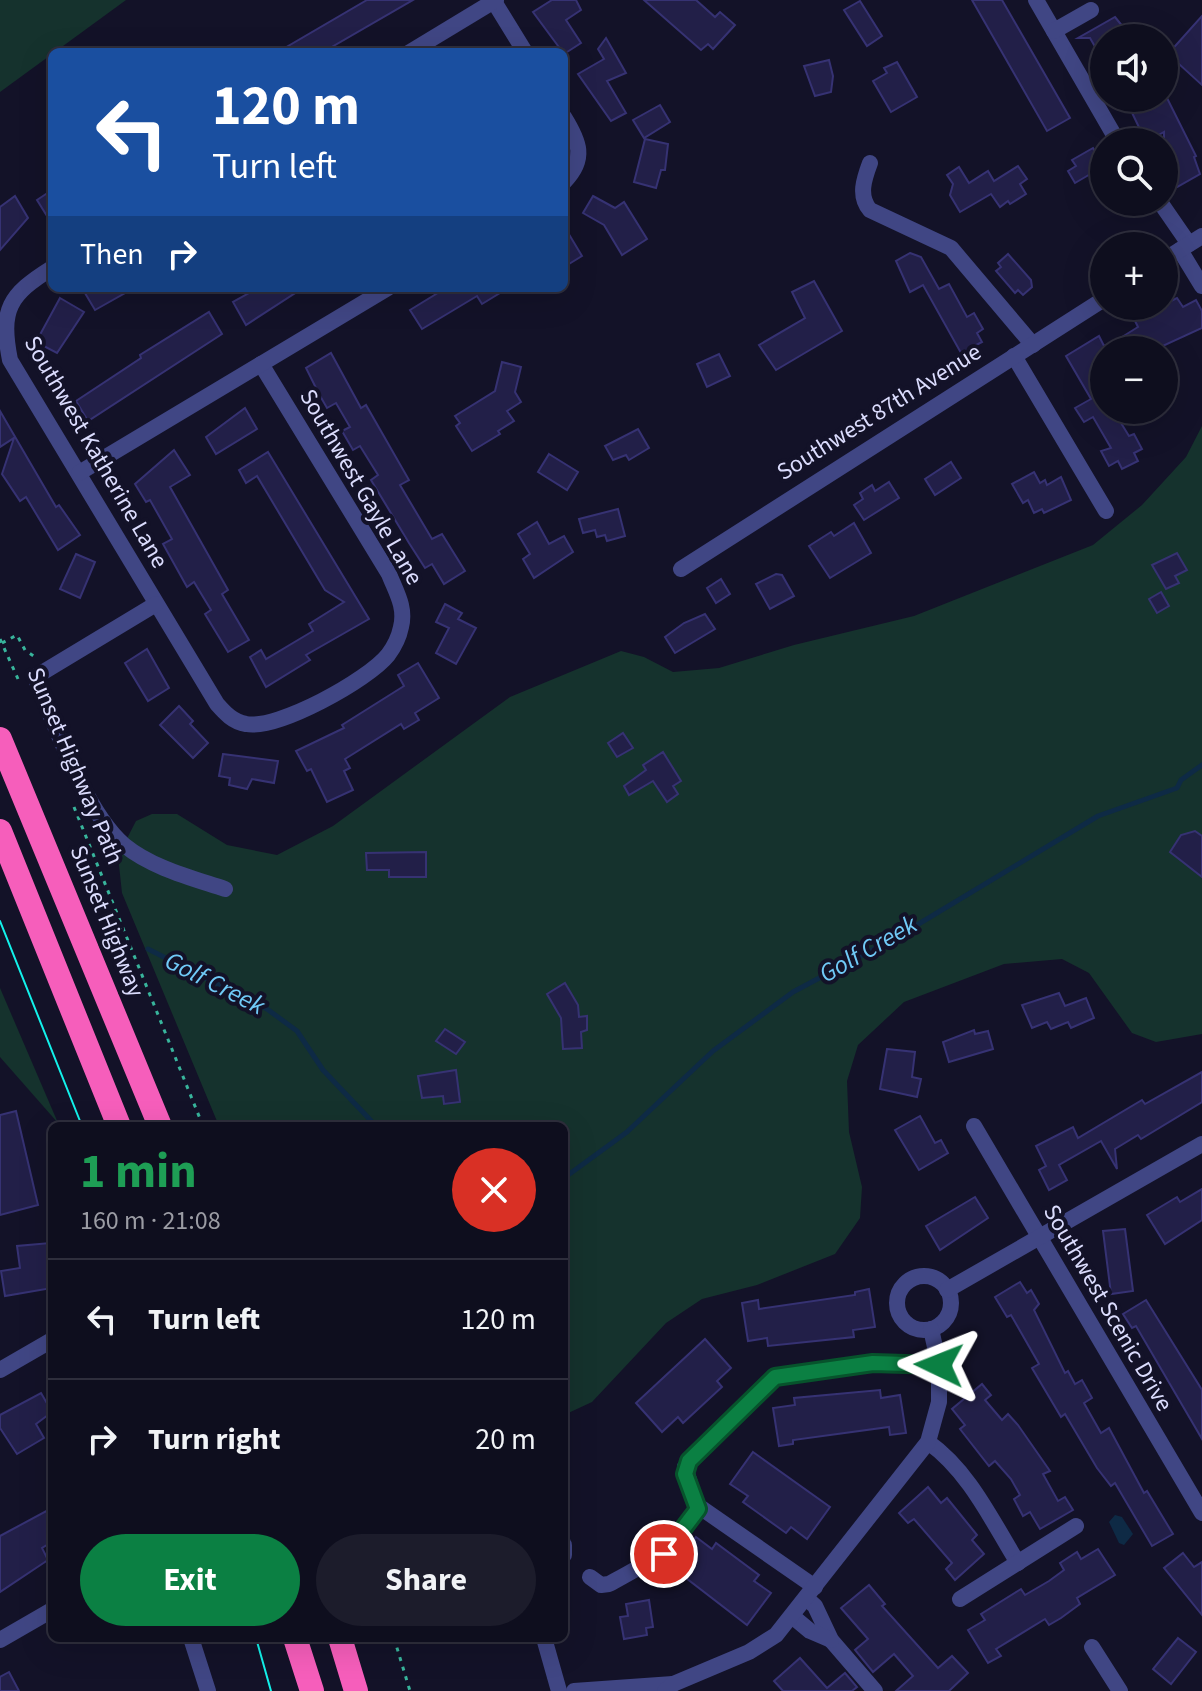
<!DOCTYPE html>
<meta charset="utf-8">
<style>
:root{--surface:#0e0e1e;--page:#1c1c2b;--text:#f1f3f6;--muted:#9b9ca4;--line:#2e2e3c;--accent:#0b8043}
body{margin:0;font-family:"Source Sans 3",sans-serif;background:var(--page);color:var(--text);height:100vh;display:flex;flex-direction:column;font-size:30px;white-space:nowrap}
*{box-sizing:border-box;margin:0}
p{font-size:26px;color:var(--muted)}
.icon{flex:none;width:44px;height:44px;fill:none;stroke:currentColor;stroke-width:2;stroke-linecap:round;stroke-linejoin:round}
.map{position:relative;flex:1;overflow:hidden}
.details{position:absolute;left:48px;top:1122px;width:520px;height:520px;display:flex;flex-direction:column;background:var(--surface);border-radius:12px;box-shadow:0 8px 32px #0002,0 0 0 2px var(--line)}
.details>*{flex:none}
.banner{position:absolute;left:48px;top:48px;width:520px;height:244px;border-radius:12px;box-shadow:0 8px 32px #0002,0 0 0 2px var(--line);background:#1a4fa0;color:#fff;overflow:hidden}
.buttons{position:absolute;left:1090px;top:24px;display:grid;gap:16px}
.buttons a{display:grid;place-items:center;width:88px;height:88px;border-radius:50%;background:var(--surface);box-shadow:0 8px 32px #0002,0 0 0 2px var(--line);font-size:40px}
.pin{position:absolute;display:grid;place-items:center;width:68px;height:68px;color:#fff;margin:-34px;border:4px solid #fff;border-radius:50%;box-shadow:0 2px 8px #0007}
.me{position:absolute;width:88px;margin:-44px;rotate:272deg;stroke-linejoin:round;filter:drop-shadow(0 0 6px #0008)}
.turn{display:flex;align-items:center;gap:28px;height:168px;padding:0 32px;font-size:36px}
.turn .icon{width:104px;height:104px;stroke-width:2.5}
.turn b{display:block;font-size:56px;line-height:68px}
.then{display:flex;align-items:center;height:76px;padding:0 32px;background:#0003;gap:16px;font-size:30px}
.round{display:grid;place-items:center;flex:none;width:84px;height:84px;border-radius:42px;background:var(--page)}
.head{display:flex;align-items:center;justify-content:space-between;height:136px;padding:0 32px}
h1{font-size:48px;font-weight:700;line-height:60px;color:#1e9e55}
.primary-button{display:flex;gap:16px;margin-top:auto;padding:16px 32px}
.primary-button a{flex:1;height:92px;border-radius:48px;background:var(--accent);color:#fff;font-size:32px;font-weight:700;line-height:92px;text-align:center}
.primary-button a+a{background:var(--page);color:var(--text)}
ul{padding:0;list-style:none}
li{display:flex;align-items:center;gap:24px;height:120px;padding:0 32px;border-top:2px solid var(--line)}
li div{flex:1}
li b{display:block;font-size:30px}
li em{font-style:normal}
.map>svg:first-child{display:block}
.green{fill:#15322d}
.water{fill:#0e2a45}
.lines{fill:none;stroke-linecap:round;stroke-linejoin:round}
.stream{stroke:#0e2a45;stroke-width:5}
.building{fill:#221f48;stroke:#363273;stroke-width:2}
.path{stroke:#38b59c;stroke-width:3;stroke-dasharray:4 6;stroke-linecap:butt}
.minor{stroke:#404684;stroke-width:16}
.highway{stroke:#f65ebb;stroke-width:24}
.tram{stroke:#13f1ea;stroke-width:2}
.route-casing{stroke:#07532c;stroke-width:20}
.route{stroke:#0b8043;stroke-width:14}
.labels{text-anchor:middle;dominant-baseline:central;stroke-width:8;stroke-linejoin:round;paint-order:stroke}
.street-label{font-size:24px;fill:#dbdcfd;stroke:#131228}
.water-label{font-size:26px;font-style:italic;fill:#70caf7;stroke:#131228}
</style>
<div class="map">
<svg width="1202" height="1691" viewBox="0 0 1202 1691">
<rect width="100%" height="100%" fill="#131228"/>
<!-- green -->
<g class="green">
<path d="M0,0H126L0,92Z"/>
<path d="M1202,426V1034L1156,1042L1132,1033L1089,973L1062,959L1004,964L904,1002L858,1045L847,1081L849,1132L862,1187L860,1218L835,1254L757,1285L702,1299L666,1323L592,1402L564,1415V1126H219L122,893L118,856L136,821L152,814H177L227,845L277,855L333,826L510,697L621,651L644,657L673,672L719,668L794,645L914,616L1093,545L1142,505L1186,457Z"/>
<path d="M0,988L58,1123L0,1057Z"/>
</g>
<!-- water -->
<path class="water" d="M1115,1515L1122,1517L1133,1534L1124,1545L1119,1543L1109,1522Z"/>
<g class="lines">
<!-- stream -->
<g class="stream">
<path d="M148,949L267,1009L297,1031L323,1070L376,1126"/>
<path d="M564,1178L627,1132L713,1051L793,992L902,934L1098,816L1177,788L1181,780L1202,765"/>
</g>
</g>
<!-- building -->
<g class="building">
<path d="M367,0H413L323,52H278Z"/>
<path d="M552,0H576L581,10L566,20L581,43L564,54L533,12Z"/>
<path d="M644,0H696L715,17L720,12L735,25L713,49L708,44L701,50Z"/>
<path d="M972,0H1002L1070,118L1047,131Z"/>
<path d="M860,1L882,36L867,46L844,10Z"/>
<path d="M1202,16V85L1168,54Z"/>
<path d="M1115,17L1132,38H1104V62L1090,38H1078Z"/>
<path d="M606,38L626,73L607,81L626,113L611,121L578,74L604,59L598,49Z"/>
<path d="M829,60L833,76L831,92L815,96L804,66Z"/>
<path d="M897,62L917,97L891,112L873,81L887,73L884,68Z"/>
<path d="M1125,98H1167L1196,156L1194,157L1200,174L1177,187L1164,159V132L1146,142Z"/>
<path d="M660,105L670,122L644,138L633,120Z"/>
<path d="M645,139L668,144L665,170H661L656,188L634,182Z"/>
<path d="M1093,148L1104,166L1075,183L1068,171L1076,166L1072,160Z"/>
<path d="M1018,166L1027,179L1020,184L1026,194L1010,204L1008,201L1000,207L991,194L960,212L950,195L953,184L947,175L959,167L969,183L988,171L994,181Z"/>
<path d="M52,190V224L37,200Z"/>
<path d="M15,196L28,218L0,250V207Z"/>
<path d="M593,196L615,208L624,202L647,239L622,255L604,225L583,213Z"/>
<path d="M564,226L582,256L564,267Z"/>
<path d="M910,253L921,257L939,289L949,284L967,317L974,313L983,329L977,333L982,342L961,353L923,285L910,292L896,261Z"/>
<path d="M1008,254L1031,280L1032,287L1023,295L1018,290L1015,293L996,271L1001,267L998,263Z"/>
<path d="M814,281L842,331L776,370L759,345L805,318L792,292Z"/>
<path d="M82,288H134L95,310Z"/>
<path d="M258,288H303L246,325L233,302Z"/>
<path d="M446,288H508L482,304L477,296L422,329L410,310Z"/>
<path d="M60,298L84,312L57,353L36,342Z"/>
<path d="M1177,298L1183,307L1196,300L1202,311V328L1154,350H1104V364L1091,372L1104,391V410H1113L1129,436L1134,434L1142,449L1134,453L1138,461L1122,469L1118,461L1109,466L1101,451L1111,448L1093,417L1084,422L1075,408L1091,399L1066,356L1099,336L1104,346L1122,337L1138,327L1134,319Z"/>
<path d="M209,312L222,334L88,421L76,401L141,358L140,355Z"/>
<path d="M331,353L361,408L366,405L409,480L400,485L432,539L442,534L465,571L444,584L432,564L425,568L409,543L371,480L378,475L360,446L353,450L342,431L350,427L336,403L327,408L319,394L306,368Z"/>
<path d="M719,354L730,376L707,387L697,364Z"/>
<path d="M502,362L521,367L515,392L521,402L507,411L514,421L498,431L500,434L472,451L456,426L460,423L455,416L495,391Z"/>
<path d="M245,408L257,429L216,454L206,437Z"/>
<path d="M0,411L56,507L59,505L80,535L58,550L26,497L20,501L2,474L14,438L0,447Z"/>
<path d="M638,429L649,448L629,460L626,455L613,460L605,446Z"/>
<path d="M174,450L190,475L170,487L228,590L222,594L249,640L228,652L205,614L211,610L194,582L187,587L163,544L172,539L150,500L146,502L135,484Z"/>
<path d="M268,452L369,619L306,655L310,660L266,687L250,657L261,650L266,659L313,631L309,624L344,602L325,590L257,476L246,483L239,470Z"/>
<path d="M549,454L578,472L567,490L538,472Z"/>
<path d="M951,462L961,478L935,495L925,479Z"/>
<path d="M1034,472L1040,483L1045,480L1047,485L1061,477L1071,500L1044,513L1042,509L1034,513L1028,500L1023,503L1012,484Z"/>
<path d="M889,482L899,498L864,520L854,505L863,499L860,493L872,485L875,491Z"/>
<path d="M618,509L625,536L607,541L605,535L597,537L595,530L583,533L579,519Z"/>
<path d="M537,522L549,544L564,536L573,552L534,578L523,559L530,554L518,534Z"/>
<path d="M854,523L871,553L830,578L809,546L831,532L834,536Z"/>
<path d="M1177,553L1187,570L1175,576L1179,583L1166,589L1152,565Z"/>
<path d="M76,554L95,562L80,598L60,589Z"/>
<path d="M776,574L782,575L794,596L770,609L756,584Z"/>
<path d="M721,579L730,594L716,603L707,588Z"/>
<path d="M1161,592L1169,606L1157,613L1149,599Z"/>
<path d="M445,604L462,613L458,619L476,628L456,664L436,653L449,628L436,622Z"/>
<path d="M705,614L715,629L675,653L665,637L684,623Z"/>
<path d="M147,649L169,688L148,701L125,663Z"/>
<path d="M418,663L439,698L415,713L419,720L404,729L401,724L345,759L350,768L344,771L353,790L327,802L311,769L307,771L296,751L344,728L342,725L404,686L398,675Z"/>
<path d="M179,706L193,721L190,724L208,743L193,758L160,725Z"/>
<path d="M623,733L633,748L617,757L608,743Z"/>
<path d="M663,752L681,781L673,786L678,794L667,802L653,781L629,795L624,786L646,770L643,765Z"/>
<path d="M223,754L278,761L274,783L252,779L247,789L229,785L230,778L219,776Z"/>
<path d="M1195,831L1202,836V877L1170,852L1181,835Z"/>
<path d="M426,852V877H389V870H367L366,853Z"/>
<path d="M565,983L578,1005L579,1017L587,1016V1030L581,1032L582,1048L563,1049L561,1018L547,994Z"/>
<path d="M1059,993L1065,1006L1086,998L1094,1018L1071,1028L1068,1022L1051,1029L1047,1022L1032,1028L1022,1005Z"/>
<path d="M445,1029L465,1042L456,1054L436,1041Z"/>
<path d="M974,1030L975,1034L988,1031L993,1049L949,1062L943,1042Z"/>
<path d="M887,1049L915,1052L912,1077L921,1079L917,1097L880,1089Z"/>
<path d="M456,1070L460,1102L444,1104L443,1096L422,1098L418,1076Z"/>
<path d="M1202,1072V1102L1141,1139L1138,1135L1115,1149L1117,1169L1101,1141L1059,1165L1067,1180L1049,1190L1039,1170L1046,1166L1036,1146L1073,1127L1078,1138L1142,1100L1145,1104Z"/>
<path d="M16,1111L38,1205L0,1215V1115Z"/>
<path d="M920,1116L935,1143L941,1140L948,1153L919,1170L895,1130Z"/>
<path d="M1202,1189V1220L1165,1244L1147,1215L1177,1197L1180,1202Z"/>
<path d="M975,1197L988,1218L940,1250L926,1226Z"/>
<path d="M1125,1229L1133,1291L1111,1294L1103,1231Z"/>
<path d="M50,1243L52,1288L5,1296L1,1271L20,1268L17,1246Z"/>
<path d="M1020,1282L1027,1293L1031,1290L1039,1304L1034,1310L1065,1373L1068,1371L1075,1384L1082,1380L1092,1398L1084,1403L1101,1433L1109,1428L1144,1493L1147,1491L1173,1534L1152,1546L1115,1483L1111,1486L1097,1468L1065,1414L1061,1417L1032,1368L1039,1364L1011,1315L1007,1317L995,1297Z"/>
<path d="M869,1289L875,1327L853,1330L854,1337L768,1346L767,1338L748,1341L742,1303L758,1300L759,1309L855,1295V1292Z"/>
<path d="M1146,1300L1202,1390V1439L1136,1326L1132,1328L1123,1314Z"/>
<path d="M705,1339L731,1368L717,1381L722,1387L683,1423L678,1417L662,1432L636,1403Z"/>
<path d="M982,1384L991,1395L985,1400L1002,1420L1008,1414L1018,1425L1050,1471L1043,1474L1058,1501L1065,1497L1073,1510L1040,1529L1030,1512L1023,1516L1014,1499L1020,1495L1011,1479L995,1461L989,1466L960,1429L965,1425L952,1409Z"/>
<path d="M880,1390L881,1398L900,1395L906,1433L890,1435L889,1427L793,1440V1444L779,1446L773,1408L795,1405L794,1398Z"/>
<path d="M41,1393L52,1412L36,1424L44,1438L17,1454L0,1428V1415Z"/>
<path d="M753,1452L830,1507L807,1539L791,1527L786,1533L743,1502L748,1496L730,1484Z"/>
<path d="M928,1487L941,1503L947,1498L960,1514L977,1535L972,1540L984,1554L955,1580L946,1569L952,1563L914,1519L908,1523L899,1513Z"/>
<path d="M52,1508V1542L42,1548L48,1560L0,1592V1536Z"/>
<path d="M696,1537L712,1549L716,1543L759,1575L754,1581L771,1593L747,1625L673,1568Z"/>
<path d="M1098,1549L1115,1575L1077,1598L1080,1604L1061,1618L1049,1625L1045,1619L996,1649L1001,1656L988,1663L968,1630L985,1620L981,1614L1021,1589L1025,1595L1049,1581L1064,1570L1060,1563L1077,1552L1081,1559Z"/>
<path d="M1183,1553L1194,1567L1202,1562V1615L1164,1568Z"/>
<path d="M869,1585L885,1604L882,1606L938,1668L952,1656L968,1673L949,1691H896L913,1676L894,1654L873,1672L855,1650L868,1639L841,1608Z"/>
<path d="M649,1600L653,1627L646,1628L647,1635L624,1639L620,1617L628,1616L626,1604Z"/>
<path d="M1178,1638L1196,1652L1171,1684L1153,1669Z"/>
<path d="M800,1658L827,1688L845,1673L857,1687L852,1691H783L774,1681Z"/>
<path d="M9,1672L19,1691H0V1677Z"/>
</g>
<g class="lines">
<!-- path -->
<g class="path">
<path d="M0,639L18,679"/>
<path d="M2,643L17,635L25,650L35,657"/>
<path d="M74,807L203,1126"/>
<path d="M394,1638L410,1691"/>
</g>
<!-- minor -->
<g class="minor">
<path d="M493,0L525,52"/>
<path d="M1036,0L1118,142"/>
<path d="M1054,31L1091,10"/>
<path d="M410,52L496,0"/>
<path d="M564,117C579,141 587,159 564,182"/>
<path d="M870,163C864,179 858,196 870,210L951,248L1033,345"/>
<path d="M1160,202L1189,244"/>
<path d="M1180,250L1202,286"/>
<path d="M1164,260L1202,236"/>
<path d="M52,268C9,295 0,309 10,360L217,704C225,713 233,722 246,724C278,730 368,680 388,655C394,647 399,637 401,627C406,607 396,592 389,574L261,364"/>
<path d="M1014,356L1106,511"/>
<path d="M79,473L388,288"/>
<path d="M681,569L1104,299"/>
<path d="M156,604L35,677C55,725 86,813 124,845C152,868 192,878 225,889"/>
<path d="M974,1126L1202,1513"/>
<circle cx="924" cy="1303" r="27"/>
<path d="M947,1290L1202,1144"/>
<path d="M0,1370L52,1340"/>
<path d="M928,1442C969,1471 992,1521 1018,1563"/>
<path d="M697,1505L815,1587"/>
<path d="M564,1545V1555"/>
<path d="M590,1577L601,1585L609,1584C650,1562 673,1551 698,1509L685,1467L775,1377L873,1363L939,1365"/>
<path d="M806,1598L815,1606L831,1640L875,1691"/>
<path d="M960,1599L1076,1526"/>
<path d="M792,1616L810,1631L831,1640"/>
<path d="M191,1638L208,1691"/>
<path d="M544,1638L559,1691"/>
<path d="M0,1640L52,1610"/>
<path d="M1092,1647L1120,1691"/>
<path d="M574,1691L673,1684"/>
<path d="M665,1691L673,1684L749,1652L776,1635L928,1442L939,1402V1365L931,1329"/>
</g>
<!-- highway -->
<g class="highway">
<path d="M0,739L160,1126"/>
<path d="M0,831L119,1126"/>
<path d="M295,1638L312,1691"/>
<path d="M340,1638L356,1691"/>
</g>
<!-- tram -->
<g class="tram">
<path d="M0,921L82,1126"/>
<path d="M256,1638L271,1691"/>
</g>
</g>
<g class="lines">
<defs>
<path id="route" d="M664,1554L698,1509L685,1474L689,1461L775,1377L873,1363L939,1365"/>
</defs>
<!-- route casing -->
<use href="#route" class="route-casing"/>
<!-- route -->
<use href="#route" class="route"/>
</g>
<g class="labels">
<!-- street labels -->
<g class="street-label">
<text transform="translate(879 412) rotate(-32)">Southwest 87th Avenue</text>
<text transform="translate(96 452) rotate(60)">Southwest Katherine Lane</text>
<text transform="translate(361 487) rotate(60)">Southwest Gayle Lane</text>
<text transform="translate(75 766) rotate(67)">Sunset Highway Path</text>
<text transform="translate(107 921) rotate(68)">Sunset Highway</text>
<text transform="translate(1108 1308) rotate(60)">Southwest Scenic Drive</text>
</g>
<!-- water labels -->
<g class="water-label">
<text transform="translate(868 949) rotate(-30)">Golf Creek</text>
<text transform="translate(215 983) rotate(27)">Golf Creek</text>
</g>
</g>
</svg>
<div class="buttons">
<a><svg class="icon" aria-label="sound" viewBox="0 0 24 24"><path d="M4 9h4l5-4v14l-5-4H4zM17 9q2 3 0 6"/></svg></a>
<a><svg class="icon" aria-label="search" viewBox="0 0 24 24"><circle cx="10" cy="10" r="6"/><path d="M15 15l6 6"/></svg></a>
<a>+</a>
<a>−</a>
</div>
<div class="pin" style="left:664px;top:1554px;background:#d93025"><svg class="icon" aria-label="arrive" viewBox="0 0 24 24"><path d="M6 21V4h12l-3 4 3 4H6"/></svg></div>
<svg class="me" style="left:939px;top:1365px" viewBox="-20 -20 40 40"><path d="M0-17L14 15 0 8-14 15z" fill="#0b8043" stroke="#fff" stroke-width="4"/></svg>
<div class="banner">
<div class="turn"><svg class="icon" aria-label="left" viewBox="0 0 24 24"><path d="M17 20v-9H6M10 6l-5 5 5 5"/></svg><div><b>120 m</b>Turn left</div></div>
<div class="then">Then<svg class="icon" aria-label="right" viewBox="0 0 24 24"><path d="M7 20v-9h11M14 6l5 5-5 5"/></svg></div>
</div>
<section class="details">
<div class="head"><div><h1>1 min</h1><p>160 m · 21:08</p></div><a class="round" style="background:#d93025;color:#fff"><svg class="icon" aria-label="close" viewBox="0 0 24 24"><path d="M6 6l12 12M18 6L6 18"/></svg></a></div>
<ul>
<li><svg class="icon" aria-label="left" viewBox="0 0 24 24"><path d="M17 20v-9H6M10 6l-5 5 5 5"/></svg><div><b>Turn left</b></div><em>120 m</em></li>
<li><svg class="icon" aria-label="right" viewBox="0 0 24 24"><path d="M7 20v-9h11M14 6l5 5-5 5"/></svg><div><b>Turn right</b></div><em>20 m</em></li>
</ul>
<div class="primary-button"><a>Exit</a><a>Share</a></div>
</section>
</div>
